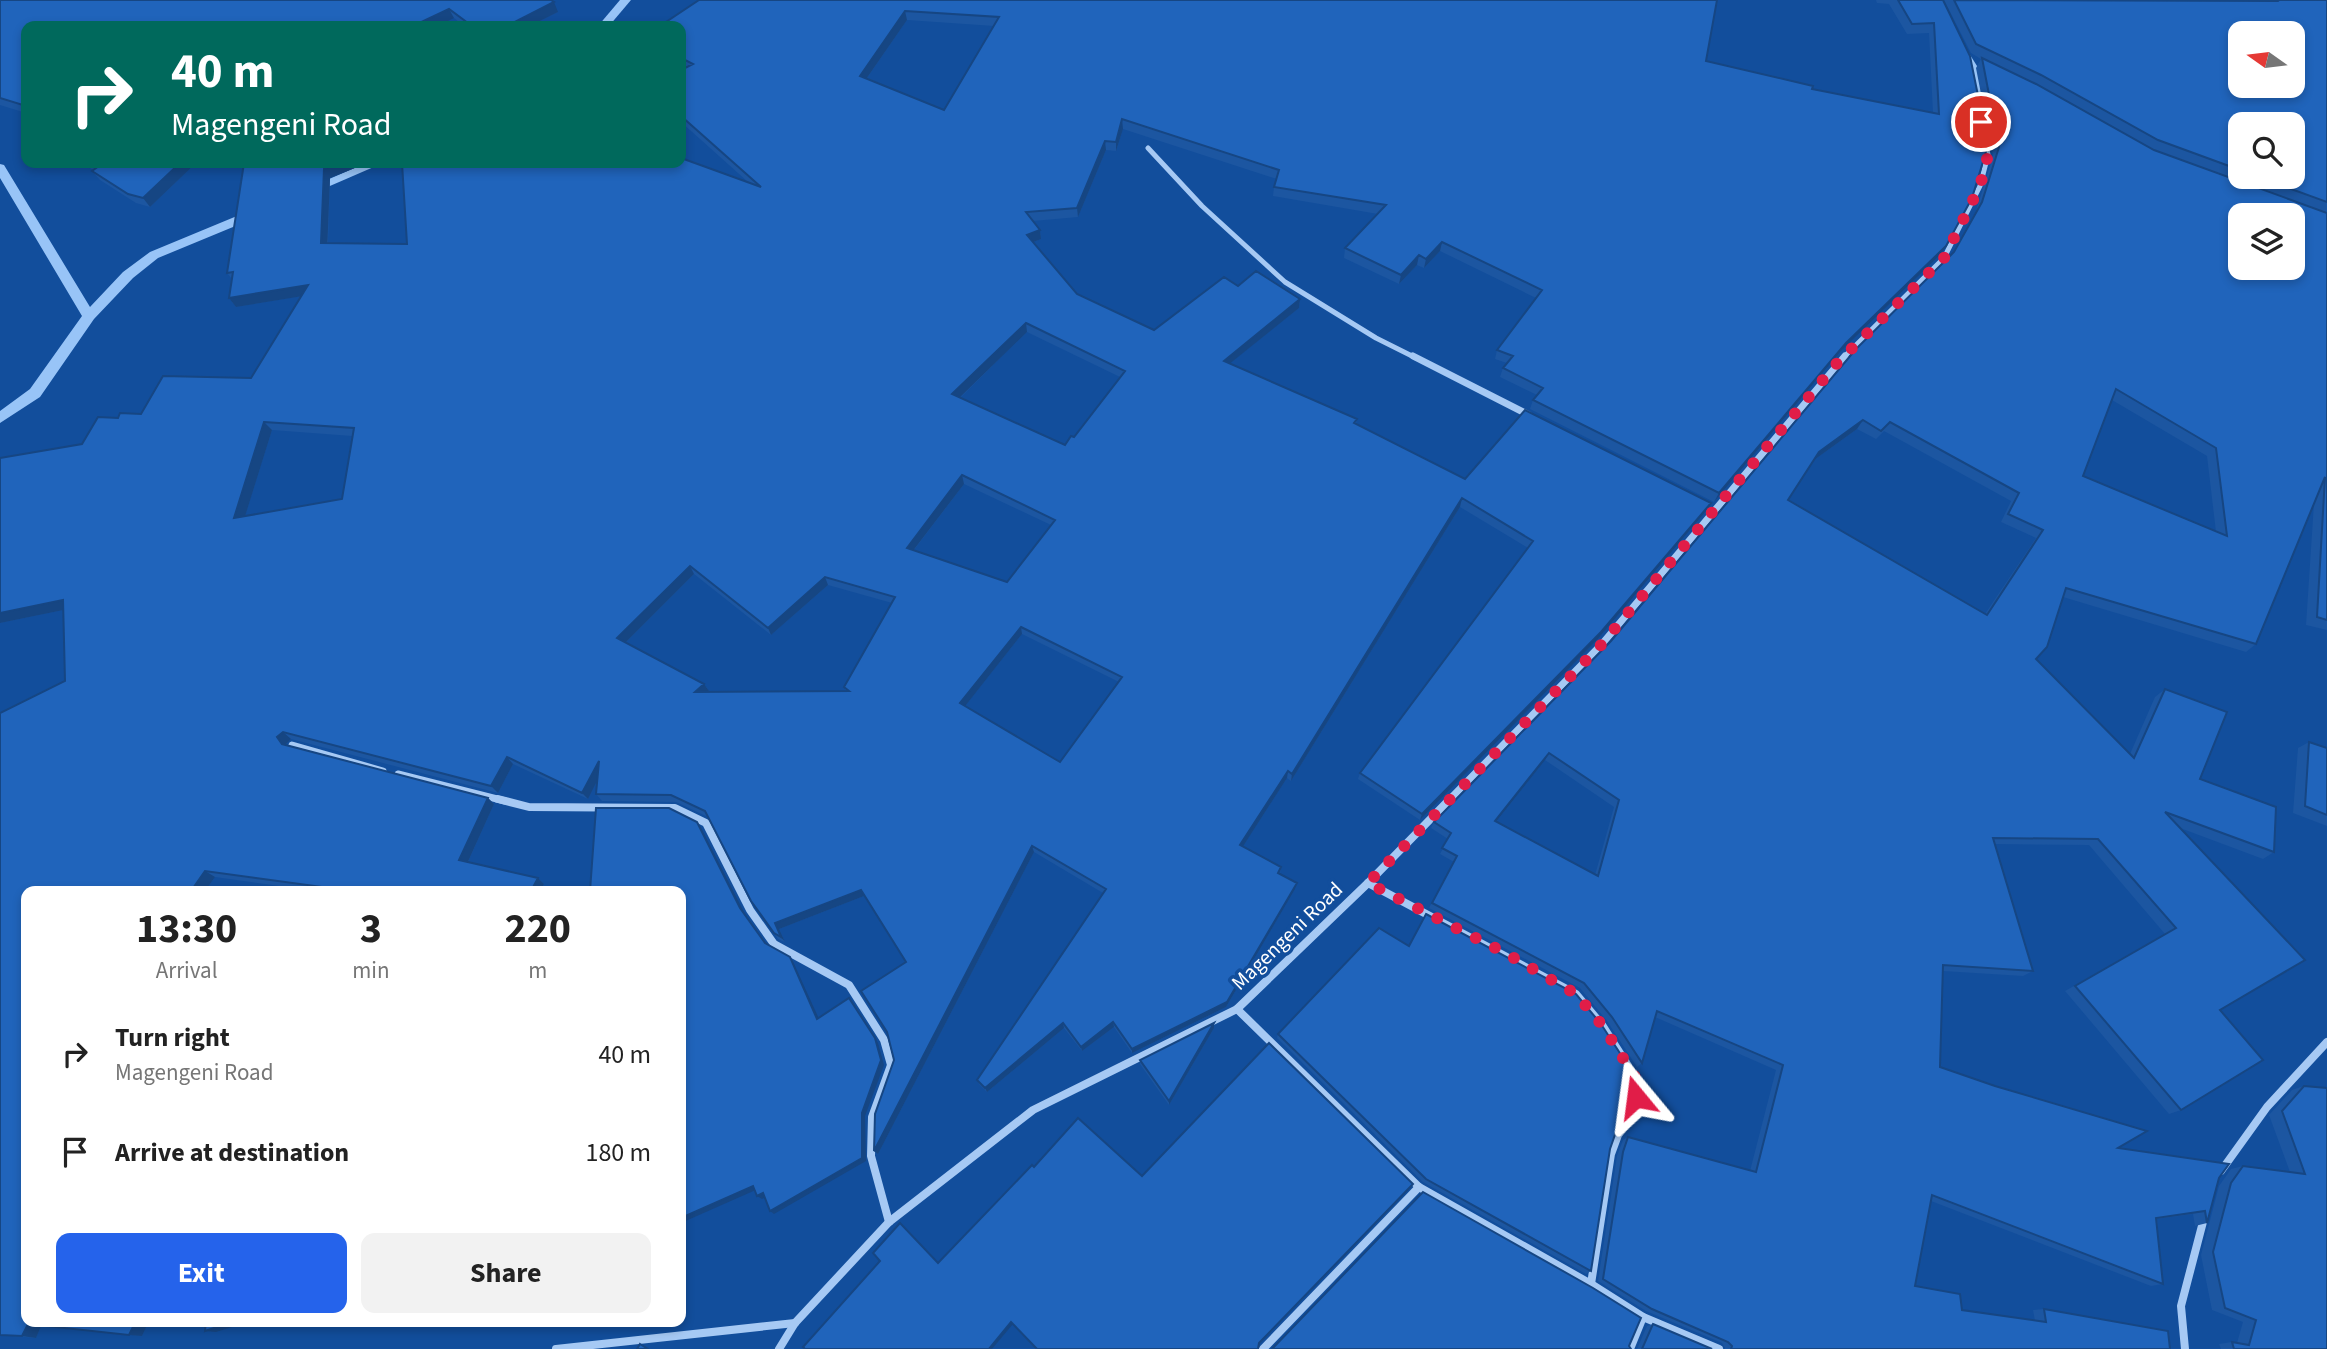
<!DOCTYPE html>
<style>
:root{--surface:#fff;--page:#f2f2f2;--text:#222;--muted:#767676;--accent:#2563eb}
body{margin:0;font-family:"Source Sans 3",sans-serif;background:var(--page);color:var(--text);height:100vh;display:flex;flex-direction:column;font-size:26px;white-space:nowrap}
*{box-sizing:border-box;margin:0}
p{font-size:23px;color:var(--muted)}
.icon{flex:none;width:38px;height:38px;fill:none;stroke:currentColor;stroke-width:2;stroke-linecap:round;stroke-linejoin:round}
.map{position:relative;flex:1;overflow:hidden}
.details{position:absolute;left:21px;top:886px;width:665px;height:441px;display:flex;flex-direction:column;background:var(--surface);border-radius:14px;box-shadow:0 4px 10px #0003}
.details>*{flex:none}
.top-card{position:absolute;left:21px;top:21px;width:665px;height:147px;border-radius:14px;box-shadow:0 4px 10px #0003;background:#00695c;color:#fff;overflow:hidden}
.needle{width:46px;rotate:284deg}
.controls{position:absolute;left:2228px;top:21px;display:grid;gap:14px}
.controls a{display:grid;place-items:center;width:77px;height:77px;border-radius:14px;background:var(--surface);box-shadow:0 4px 10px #0003;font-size:35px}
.pin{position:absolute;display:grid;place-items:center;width:60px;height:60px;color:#fff;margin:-30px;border:4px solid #fff;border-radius:50%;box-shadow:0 2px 7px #0007}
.me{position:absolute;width:77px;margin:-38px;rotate:344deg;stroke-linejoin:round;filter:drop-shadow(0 0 5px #0008)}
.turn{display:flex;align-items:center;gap:24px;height:147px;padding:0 35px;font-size:32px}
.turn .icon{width:91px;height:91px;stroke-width:2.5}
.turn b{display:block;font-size:49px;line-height:60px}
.eta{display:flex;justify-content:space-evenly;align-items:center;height:119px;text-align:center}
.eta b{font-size:42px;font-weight:700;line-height:49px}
.primary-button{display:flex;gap:14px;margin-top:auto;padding:14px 35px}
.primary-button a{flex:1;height:80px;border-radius:14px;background:var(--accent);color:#fff;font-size:28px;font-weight:700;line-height:80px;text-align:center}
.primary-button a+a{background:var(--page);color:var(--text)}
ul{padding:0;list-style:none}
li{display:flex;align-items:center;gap:21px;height:98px;padding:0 35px}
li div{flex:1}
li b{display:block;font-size:26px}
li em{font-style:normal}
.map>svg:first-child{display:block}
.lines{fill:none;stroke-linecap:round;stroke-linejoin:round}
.stream{fill:#98c4f7;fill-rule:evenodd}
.minor-far2{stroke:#a6c9f4;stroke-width:5}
.minor-far1{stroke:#a6c9f4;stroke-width:7}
.minor{stroke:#a6c9f4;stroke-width:8}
.wall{fill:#1c56a1;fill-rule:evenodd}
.shaded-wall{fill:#164683}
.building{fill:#2064bb;stroke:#164683;stroke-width:2;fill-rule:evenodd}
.route{stroke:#e11d48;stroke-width:12;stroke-dasharray:0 21.6}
.labels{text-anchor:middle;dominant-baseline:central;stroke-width:7;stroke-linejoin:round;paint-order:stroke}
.street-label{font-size:21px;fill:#fff;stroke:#124e9c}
</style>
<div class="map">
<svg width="2327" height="1349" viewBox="0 0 2327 1349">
<rect width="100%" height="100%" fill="#124e9c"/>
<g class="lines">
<!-- stream -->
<g class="stream">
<path d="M620,0H631L609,26H598Z"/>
<path d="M1963,49L1967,50L1982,74L1991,101L1989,104L1985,105L1979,101L1970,74L1957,52Z"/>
<path d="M366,163H383L316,192H308L306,189Z"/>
<path d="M0,164L4,165L90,307L123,272L150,252L249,211L253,210L259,214L257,217L158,258L133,278L94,319L40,397L0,423V411L30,389L82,316L0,178Z"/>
</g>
<!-- minor-far2 -->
<g class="minor-far2">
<path d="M1148,148L1202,206L1285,282L1376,338L1416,358"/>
<path d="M1843,358L1944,258L1980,186L1988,155L1986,143"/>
</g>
<!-- minor-far1 -->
<g class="minor-far1">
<path d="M1413,356L1529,415"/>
<path d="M292,745L383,771"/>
<path d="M398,774L505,801"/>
<path d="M1448,801L1602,644L1845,356"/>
</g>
<!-- minor -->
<g class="minor">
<path d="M498,799L529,807L675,808L706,823L750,910L774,944L849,985L884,1040L891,1065L872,1117L871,1156L889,1222"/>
<path d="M1368,883L1576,994L1602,1025L1637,1080L1636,1113L1618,1135L1611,1154L1591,1284"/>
<path d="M1237,1009L1419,1187L1591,1284L1643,1317L1719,1349"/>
<path d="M2221,1171L2267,1107L2327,1042"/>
<path d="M556,1349L795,1323"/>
<path d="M779,1349L795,1323L889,1222L1033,1110L1237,1009L1368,883L1450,799"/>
<path d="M1263,1349L1419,1187"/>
<path d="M1630,1349L1643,1317"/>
<path d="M2185,1349L2181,1306L2204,1218"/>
</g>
</g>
<!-- wall -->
<g class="wall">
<path d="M0,0L558,12L530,26H464L454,18L26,26V113L0,105Z"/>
<path d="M699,0H1717L1706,61L1813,86L1812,89L1933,113L1929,33L1907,34L1889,4L1877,3L1876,0H1943L1970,56L1988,145L1972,198L1940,255L1840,352L1714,502L1530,409L1533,400L1537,395L1500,377L1503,368L1507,363L1495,359L1497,350L1536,298L1440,251L1424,268L1417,265L1399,284L1344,258L1345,248L1378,214L1273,196L1274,187L1277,179L1123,129L1116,151L1106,150L1078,217L1033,221L1040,230L1041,239L1033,242L1077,294L1154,330L1224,277L1238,286L1256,271L1300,299L1299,308L1230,363L1357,419L1356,424L1465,479L1525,410L1711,503L1706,511L1597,640L1420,820L1358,779L1360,773L1528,548L1460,507L1291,781L1287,778L1243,846L1281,867L1280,874L1297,883L1295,889L1226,1007L1132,1053L1114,1027L1082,1051L1064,1028L987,1092L979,1084L977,1080L1103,893L1034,852L878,1154L874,1151L875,1114L894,1060L887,1032L861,991L906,962L864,896L779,929L785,942L778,939L751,901L708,817L676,802L602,801L596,794L597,781L588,799L513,764L498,793L291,739L286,744L287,745L488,798L494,804L468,862L538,878L544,884L540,891H315L215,877L205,891H26V1321H149L142,1336L41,1326L36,1338L0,1335V713L65,681L63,610L0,623V458L82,444L98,417L118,418L120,413L141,414L163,376L251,378L301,296L236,307L229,298L232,279L227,273L244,163H367L330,178L328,243L407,244L402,163H681V158L748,182L681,122V70L685,68L681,65V26H660ZM907,20L994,26L944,110L867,78ZM1027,332L1120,377L1074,437L1071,436L1065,445L960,398ZM272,430L352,436L342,499L245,516ZM964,484L1051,525L1007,582L914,550ZM694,574L771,635L828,585L892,603L844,687L846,691L708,692L709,691L704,684L626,642ZM1022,634L1119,682L1060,762L965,706Z"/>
<path d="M1944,0H2327V630L2306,625L2314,503L2256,644L2246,652L2063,597L2036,659L2130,754L2155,697L2165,689L2200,779L2274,852L2263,859L2180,828L2220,1010L2181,1110L2169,1114L2065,991L2165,934L2089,845L1994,844L2033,971L2023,976L1943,971L1940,1067L2118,1148L2219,1178L2207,1223L2195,1226L2193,1214L2157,1219L2163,1284L2151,1286L1931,1201L1915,1286L1962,1310L2035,1321L2033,1310L2044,1309L2170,1349H1725V1348L1722,1343L1646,1311L1598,1281L1617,1156L1623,1140L1628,1137L1750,1171L1776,1070L1655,1017L1642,1063L1637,1067L1607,1021L1580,988L1429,908L1454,862L1440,854L1448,839L1431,828L1434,822L1611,641L1952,254L1976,211L1993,156L1976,68L1981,59L1971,53ZM2240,124L2292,177H2240ZM2112,400L2207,456L2216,532L2083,476ZM1857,429L1876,439L1884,431L2011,501L2001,522L2036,538L1985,614L1788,500L1814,460ZM1545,760L1614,807L1595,875L1496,822Z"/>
<path d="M82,163H196L150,207L136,203L100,180L92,171L93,170Z"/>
<path d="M2309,742L2327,748V826L2293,813L2298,748Z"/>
<path d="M1214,1028L1169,1105L1140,1064V1060Z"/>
<path d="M1278,1034L1617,1129L1610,1149L1591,1271L1586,1274L1423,1182L1277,1038Z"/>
<path d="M2304,1086L2327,1349H2221L2219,1344L2232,1342L2237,1343L2243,1322L2212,1310L2201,1255L2219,1186L2231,1169L2243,1166L2290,1172L2269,1115L2292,1090Z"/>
<path d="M1653,1324L1712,1349H1637L1647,1326Z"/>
</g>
<!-- shaded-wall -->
<g class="shaded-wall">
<path d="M554,2L558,12L530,26H507Z"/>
<path d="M449,9L454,18L438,26H413Z"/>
<path d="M905,11L907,20L862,85L860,76Z"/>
<path d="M1122,119L1123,129L1116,151V142Z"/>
<path d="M1105,141L1106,150L1078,217L1077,208Z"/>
<path d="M180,163H196L150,207L143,198Z"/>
<path d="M338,163H367L330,178L327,252L321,243L324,169Z"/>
<path d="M1040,230L1041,239L1028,244L1027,235Z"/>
<path d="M1442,242L1440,251L1424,268L1426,259Z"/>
<path d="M1946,246L1940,255L1840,352L1714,502L1719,493L1846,343Z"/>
<path d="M1419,255L1417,265L1399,284L1401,275Z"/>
<path d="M308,285L315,294L236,307L229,298Z"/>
<path d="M1300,299L1299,308L1223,369L1224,361Z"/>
<path d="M1026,323L1027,332L954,403L952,394Z"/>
<path d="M1863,420L1857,429L1814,460L1819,452Z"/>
<path d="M264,422L272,430L242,526L234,518Z"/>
<path d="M962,475L964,484L909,556L907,548Z"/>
<path d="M1462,498L1460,507L1291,781L1292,774Z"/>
<path d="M1711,503L1706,511L1597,640L1420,820L1422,814Z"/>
<path d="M690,566L694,574L623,645L617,638Z"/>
<path d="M825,577L828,585L771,635L768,628Z"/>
<path d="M63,600L73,608L0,623V613Z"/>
<path d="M1021,627L1022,634L962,710L960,703Z"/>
<path d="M704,684L709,691L699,699L695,692Z"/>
<path d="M283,732L291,739L286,744L290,751L282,744L277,737Z"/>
<path d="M1549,753L1545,760L1491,828L1495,821Z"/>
<path d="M507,757L513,764L498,793L491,786Z"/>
<path d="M599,761L604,767L588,799L582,793Z"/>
<path d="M1288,771L1287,778L1240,851V845Z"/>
<path d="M488,798L494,804L466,866L459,860Z"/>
<path d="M697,822L701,828L745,914L740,908Z"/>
<path d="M1032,846L1034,852L878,1154L874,1151Z"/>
<path d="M205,871L215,877L205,891H191Z"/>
<path d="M538,878L544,884L540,891H531Z"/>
<path d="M1297,883L1295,889L1226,1007L1132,1053V1049Z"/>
<path d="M861,890L864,896L779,929L785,942L781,937L775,923Z"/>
<path d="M790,957L793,962L821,1023L817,1019Z"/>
<path d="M849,998L878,1043L884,1065L865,1116L866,1161L774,1214L770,1211Z"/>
<path d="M1113,1022L1114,1027L1082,1051L1081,1047Z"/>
<path d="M1063,1023L1064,1028L987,1092L985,1088Z"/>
<path d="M1214,1023V1028L1169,1105V1101Z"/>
<path d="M753,1186L758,1189L681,1223V1218Z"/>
<path d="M763,1193L768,1196L762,1199L757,1196Z"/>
<path d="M136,1321H149L142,1336L129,1335Z"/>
<path d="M235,1321H251L216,1332L205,1331Z"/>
<path d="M1011,1322L1013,1324L992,1349H989Z"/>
<path d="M28,1324L41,1326L36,1338L22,1336Z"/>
</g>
<!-- building -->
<g class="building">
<path d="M0,0H551L554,2L507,26H472L449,9L413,26H26V106L0,98Z"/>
<path d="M699,0H1717L1706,61L1813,86L1812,89L1939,114L1934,23L1912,24L1898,0H1943L1970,56L1988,145L1972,198L1946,246L1846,343L1719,493L1533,400L1543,388L1503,368L1513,356L1497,350L1542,290L1442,242L1426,259L1419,255L1401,275L1345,248L1386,205L1274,187L1279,170L1122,119L1116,142L1105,141L1077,208L1026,212L1040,230L1027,235L1077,294L1154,330L1224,277L1238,286L1256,271L1300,299L1224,361L1357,419L1354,423L1465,479L1525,410L1711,503L1601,632L1422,814L1360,773L1533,541L1462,498L1292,774L1288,771L1240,845L1281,867L1278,873L1297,883L1227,1002L1132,1049L1113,1022L1081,1047L1063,1023L985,1088L977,1080L1106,889L1032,846L874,1151L875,1114L894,1060L887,1032L861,991L906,962L861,890L775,923L781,937L774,933L751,901L705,811L671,795L596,794L599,761L582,793L507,757L491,786L283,732L277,737L282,744L488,798L459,860L538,878L531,891H336L337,889L205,871L191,891H26V1321H136L129,1335L28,1324L22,1336L0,1335V713L65,681L63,600L0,613V458L82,444L98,417L118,418L120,413L141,414L163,376L251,378L308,285L229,298L233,272L227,273L244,163H338L324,169L321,243L407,244L402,163H681V158L761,187L681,116V70L693,64L681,58V26H660ZM905,11L999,17L944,110L860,76ZM1026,323L1125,371L1074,437L1071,436L1065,445L952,394ZM264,422L354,428L342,499L234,518ZM962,475L1055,520L1007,582L907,548ZM690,566L768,628L825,577L895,597L844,687L849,691L695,692L704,684L617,638ZM1021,627L1122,677L1060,762L960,703Z"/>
<path d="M1954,0L2277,1L2276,0H2327V202L2258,177H2292V124H2240V170L2158,140L2041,75L1976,44ZM2240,33H2292V86H2240Z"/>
<path d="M1982,58L2036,84L2154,150L2327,213V620L2317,617L2325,477L2256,644L2066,588L2047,647L2036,659L2134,758L2165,689L2227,712L2200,779L2276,807L2274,852L2165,812L2305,960L2220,1010L2263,1060L2181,1110L2075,986L2176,928L2098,839L1993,838L2033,971L1943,965L1940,1067L1995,1086L2147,1131L2118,1148L2229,1164L2219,1178L2207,1223L2205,1211L2156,1218L2163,1284L1932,1195L1915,1286L1960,1294L1962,1310L2046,1322L2044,1309L2168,1331L2170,1349H1731L1732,1346L1728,1342L1652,1309L1603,1279L1623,1152L1628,1137L1756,1172L1783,1065L1657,1011L1642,1063L1612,1017L1584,983L1432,903L1457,856L1442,848L1451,833L1434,822L1611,641L1856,349L1954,252L1982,202L1999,147ZM2240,215H2292V268H2240ZM2116,389L2216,448L2227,536L2083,476ZM1863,420L1881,431L1890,422L2019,493L2008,514L2043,530L1987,615L1788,500L1819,452ZM1549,753L1619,800L1598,876L1495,821Z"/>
<path d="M88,163H180L143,198L128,194L92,171L96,168Z"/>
<path d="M2309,742L2327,748V815L2305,806Z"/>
<path d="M596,808H669L697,822L740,908L765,943L790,957L817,1019L849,998L875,1038L881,1060L862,1113V1158L770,1211L763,1193L757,1196L753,1186L681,1218V891H590Z"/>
<path d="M1426,914L1576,994L1601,1024L1636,1078L1626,1117L1617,1129L1610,1149L1591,1271L1426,1179L1278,1034L1379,928L1409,946Z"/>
<path d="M1214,1023L1169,1101L1140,1060Z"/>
<path d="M1269,1043L1413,1184L1259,1343L1258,1349H1037L1011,1322L989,1349H805L803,1347L880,1261L873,1253L900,1223L938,1263L1032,1165L1034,1167L1078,1118L1142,1176Z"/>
<path d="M2304,1086L2327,1088V1349H2234L2232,1342L2249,1345L2256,1320L2225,1308L2213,1252L2231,1183L2243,1166L2305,1174L2282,1111Z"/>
<path d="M1423,1192L1593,1288L1641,1318L1629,1346L1631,1349H1272Z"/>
<path d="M206,1321H235L205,1331Z"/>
<path d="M1653,1324L1712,1349H1642Z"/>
<path d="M640,1344L648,1349H637Z"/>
</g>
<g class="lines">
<!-- route -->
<path class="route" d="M1636,1097L1637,1080L1602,1025L1576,994L1507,954L1368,883L1602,644L1838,362L1944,258L1980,186L1988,155L1981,122"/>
</g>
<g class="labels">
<!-- street labels -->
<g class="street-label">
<text transform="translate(1287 936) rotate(-44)">Magengeni Road</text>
</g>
</g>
</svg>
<div class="controls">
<a><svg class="needle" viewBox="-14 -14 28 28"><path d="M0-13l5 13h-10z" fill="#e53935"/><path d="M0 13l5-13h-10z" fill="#767676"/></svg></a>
<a><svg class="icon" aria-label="search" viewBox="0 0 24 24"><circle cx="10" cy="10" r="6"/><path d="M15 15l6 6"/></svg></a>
<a><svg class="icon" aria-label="layers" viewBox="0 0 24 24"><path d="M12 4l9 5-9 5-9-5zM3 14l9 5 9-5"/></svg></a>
</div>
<div class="pin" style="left:1981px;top:122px;background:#d93025"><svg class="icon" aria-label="arrive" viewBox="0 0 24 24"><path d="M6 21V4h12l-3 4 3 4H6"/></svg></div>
<svg class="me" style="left:1636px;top:1097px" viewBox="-20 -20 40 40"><path d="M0-17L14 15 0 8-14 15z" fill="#e11d48" stroke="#fff" stroke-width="4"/></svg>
<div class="top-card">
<div class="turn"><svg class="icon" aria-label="right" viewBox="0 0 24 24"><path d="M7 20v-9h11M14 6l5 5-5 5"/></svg><div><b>40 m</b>Magengeni Road</div></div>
</div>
<section class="details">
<div class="eta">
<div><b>13:30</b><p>Arrival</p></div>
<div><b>3</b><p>min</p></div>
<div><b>220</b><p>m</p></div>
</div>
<ul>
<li><svg class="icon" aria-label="right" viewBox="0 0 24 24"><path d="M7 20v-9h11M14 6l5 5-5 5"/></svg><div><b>Turn right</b><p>Magengeni Road</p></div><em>40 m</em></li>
<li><svg class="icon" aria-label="arrive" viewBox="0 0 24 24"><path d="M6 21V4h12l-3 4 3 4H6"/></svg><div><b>Arrive at destination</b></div><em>180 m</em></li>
</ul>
<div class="primary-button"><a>Exit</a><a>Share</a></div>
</section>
</div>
